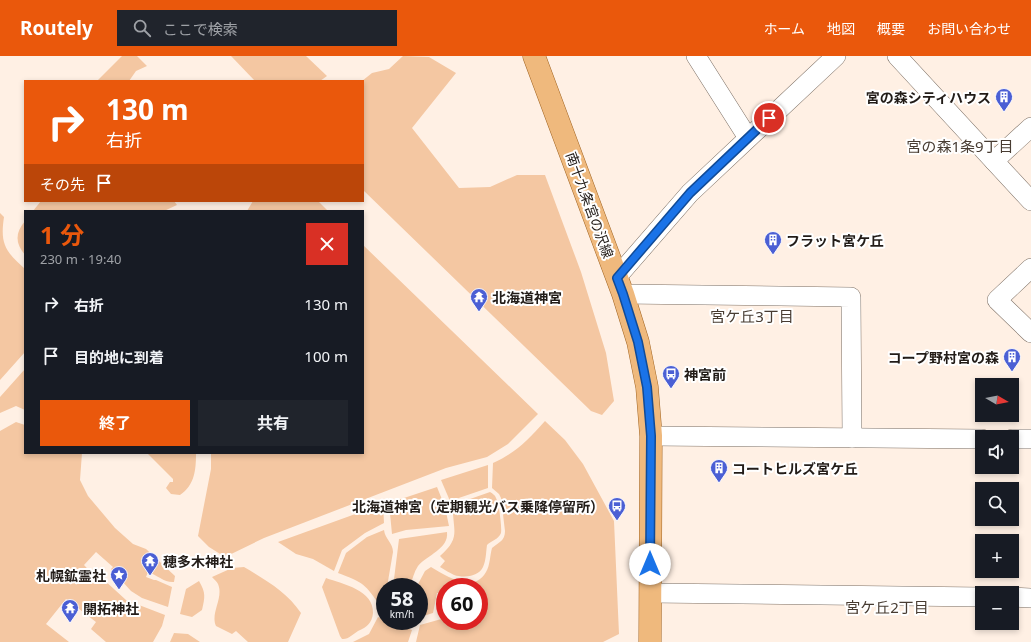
<!DOCTYPE html>
<html lang="ja">
<meta charset="utf-8">
<style>
:root{--surface:#171b24;--page:#20242c;--text:#f1f3f6;--muted:#9ea1a6;--accent:#ea580c}
body{margin:0;font-family:"Noto Sans","Noto Sans JP",sans-serif;background:var(--page);color:var(--text);height:100vh;display:flex;flex-direction:column;font-size:15px;white-space:nowrap}
*{box-sizing:border-box;margin:0}
p{font-size:13px;color:var(--muted)}
.icon{flex:none;width:22px;height:22px;fill:none;stroke:currentColor;stroke-width:2;stroke-linecap:round;stroke-linejoin:round}
.map{position:relative;flex:1;overflow:hidden}
.drawer{position:absolute;left:24px;top:154px;width:340px;height:244px;display:flex;flex-direction:column;background:var(--surface);border-radius:0px;box-shadow:0 2px 6px #0003}
.drawer>*{flex:none}
.hud{position:absolute;left:24px;top:24px;width:340px;height:122px;border-radius:0px;box-shadow:0 2px 6px #0003;background:#ea580c;color:#fff;overflow:hidden}
.needle{width:26px;rotate:99deg}
.fabs{position:absolute;left:975px;top:322px;display:grid;gap:8px}
.fabs a{display:grid;place-items:center;width:44px;height:44px;border-radius:0px;background:var(--surface);box-shadow:0 2px 6px #0003;font-size:20px}
.speed{position:absolute;left:376px;top:522px;display:flex;gap:8px;font-size:20px;font-weight:700;text-align:center}
.speed>*{display:grid;place-content:center;width:52px;height:52px;border-radius:50%;background:var(--surface);box-shadow:0 2px 6px #0003;line-height:1}
.speed small{font-size:10px;font-weight:400}
.speed .limit{border:6px solid #d22;background:#fff;color:#111}
.pin{position:absolute;display:grid;place-items:center;width:34px;height:34px;color:#fff;margin:-17px;border:2px solid #fff;border-radius:50%;box-shadow:0 1px 4px #0007}
.me{position:absolute;width:44px;margin:-22px;rotate:0deg;stroke-linejoin:round;filter:drop-shadow(0 0 3px #0008)}
.turn{display:flex;align-items:center;gap:14px;height:84px;padding:0 16px;font-size:18px}
.turn .icon{width:52px;height:52px;stroke-width:2.5}
.turn b{display:block;font-size:28px;line-height:34px}
.then{display:flex;align-items:center;height:38px;padding:0 16px;background:#0003;gap:8px;font-size:15px}
.round{display:grid;place-items:center;flex:none;width:42px;height:42px;border-radius:0px;background:var(--page)}
.headline{display:flex;align-items:center;justify-content:space-between;height:68px;padding:0 16px}
h1{font-size:24px;font-weight:700;line-height:30px;color:var(--accent)}
.cta{display:flex;gap:8px;margin-top:auto;padding:8px 16px}
.cta a{flex:1;height:46px;border-radius:0px;background:var(--accent);color:#fff;font-size:16px;font-weight:700;line-height:46px;text-align:center}
.cta a+a{background:var(--page);color:var(--text)}
ul{padding:0;list-style:none}
li{display:flex;align-items:center;gap:12px;height:52px;padding:0 16px}
li div{flex:1}
li b{display:block;font-size:15px}
li em{font-style:normal}
header{display:flex;align-items:center;gap:24px;box-sizing:border-box;height:56px;padding:0 20px;background:var(--accent);color:#fff}
header strong{font-size:19px}
nav{display:flex;gap:22px;margin-inline-start:auto;font-size:14px}
.search{width:280px;height:36px;background:var(--page);display:flex;align-items:center;gap:10px;box-sizing:border-box;padding:0 14px;border-radius:0px;color:var(--muted);font-size:15px}
.map>svg:first-child{display:block}
.green{fill:#f4c7a2}
.lines{fill:none;stroke-linecap:round;stroke-linejoin:round}
.minor-casing{stroke:#7c6f64;stroke-width:20}
.major-casing{stroke:#a16422;stroke-width:23}
.minor{stroke:#fff;stroke-width:19}
.major{stroke:#efb97d;stroke-width:22}
.route-casing{stroke:#114b97;stroke-width:10}
.route{stroke:#1a73e8;stroke-width:7}
.labels{text-anchor:middle;dominant-baseline:central;stroke-width:4;stroke-linejoin:round;paint-order:stroke}
.poi-label{font-size:14px;font-weight:bold;fill:#221c18;stroke:#fff;text-anchor:start}
.street-label{font-size:14px;fill:#221c18;stroke:#fff}
.neighbourhood-label{font-size:15px;fill:#483c32;stroke:#fff}
</style>
<header>
<strong>Routely</strong>
<div class="search"><svg class="icon" aria-label="search" viewBox="0 0 24 24"><circle cx="10" cy="10" r="6"/><path d="M15 15l6 6"/></svg>ここで検索</div>
<nav><a>ホーム</a><a>地図</a><a>概要</a><a>お問い合わせ</a></nav>
</header>
<div class="map">
<svg width="1031" height="586" viewBox="0 0 1031 586">
<rect width="100%" height="100%" fill="#fff0e4"/>
<!-- green -->
<g class="green">
<path d="M122,0H137L147,10L136,15L129,25H97Z"/>
<path d="M231,0H306L327,20L320,25H255Z"/>
<path d="M403,0L429,1L456,17L412,72L459,132L490,131L517,119H545L581,216L606,297L614,345L602,359L591,355L363,134V25H362L372,17L389,13Z"/>
<path d="M41,145H174L177,149L164,155H33Z"/>
<path d="M253,145H318L328,155H247Z"/>
<path d="M0,157L4,161C0,188 5,195 25,213V296L0,324Z"/>
<path d="M25,165V199C15,187 15,177 25,165Z"/>
<path d="M363,189L538,358L508,388L487,401L446,412L264,482L225,501L209,491L198,480L211,413V397H363Z"/>
<path d="M25,313V354L16,350L0,357V341Z"/>
<path d="M545,365L565,384L583,408L614,465L619,578L603,586H416L420,569L445,562V565H479V531H445V537H437L433,557L420,561L419,531L417,530L425,515L431,511C445,519 473,539 486,516C490,510 490,499 492,492C499,486 505,485 505,475L501,442L499,438L492,432L493,407C518,395 527,385 545,365Z"/>
<path d="M16,366L25,369V397H82L80,424L88,440L115,472L133,488L146,493L175,520L174,526C165,527 157,519 148,516L146,521L154,524H156L172,531L168,551L142,542L131,535L111,513L113,511L96,496L84,509L100,526L103,523L126,544L165,559L162,570L153,586H106L91,573L96,566L66,543L46,568L69,586H0V375Z"/>
<path d="M147,397H196C196,413 195,429 180,439L171,438L166,432L170,426H173V423Z"/>
<path d="M488,409V432L450,445L441,424Z"/>
<path d="M437,431L445,451L449,470L406,474L392,478L389,447Z"/>
<path d="M490,436C493,438 495,439 496,442C499,448 502,471 501,477C499,483 491,485 487,489C486,496 486,505 483,511C478,521 464,522 454,519C450,517 445,514 440,511L445,505L440,500C462,481 452,474 453,449Z"/>
<path d="M383,448L384,467L365,477L342,494L334,515L313,503L296,498L278,486Z"/>
<path d="M384,474C385,483 393,487 393,496L387,531H385V541L378,547C364,526 361,526 338,517L346,497L367,481Z"/>
<path d="M447,476C449,493 427,499 418,510C414,516 412,524 410,531H393L399,483Z"/>
<path d="M244,511C266,524 287,536 301,557L288,586H248L236,575L232,578L216,570C210,557 224,542 218,528C217,526 214,523 212,521L232,512Z"/>
<path d="M326,522C343,528 374,534 373,557C372,567 367,571 358,575C353,578 348,584 342,583L340,580L322,531Z"/>
<path d="M199,525C206,537 205,541 202,554L192,561L180,558L186,533Z"/>
<path d="M378,561L385,564V565H388L412,574L408,586H353L369,578Z"/>
<path d="M174,577L188,578L200,586H170Z"/>
</g>
<g class="lines">
<defs>
<g id="minor">
<path d="M696,0L748,82"/>
<path d="M897,0L1031,145"/>
<path d="M994,105L1031,71"/>
<path d="M1031,212L997,244L1031,277"/>
<path d="M617,221L690,137L836,0"/>
<path d="M623,238L851,241L852,382"/>
<path d="M651,380L982,383"/>
<path d="M1012,383H1031"/>
<path d="M650,537L982,541"/>
<path d="M1012,541L1031,542"/>
</g>
<path id="major" d="M534,0L623,238L638,286L647,331L651,380L650,586"/>
</defs>
<!-- minor casing -->
<use href="#minor" class="minor-casing"/>
<!-- major casing -->
<use href="#major" class="major-casing"/>
<!-- minor -->
<use href="#minor" class="minor"/>
<!-- major -->
<use href="#major" class="major"/>
</g>
<g class="lines">
<defs>
<path id="route" d="M650,508L651,380L647,331L638,286L623,238L617,222L690,137L769,62"/>
</defs>
<!-- route casing -->
<use href="#route" class="route-casing"/>
<!-- route -->
<use href="#route" class="route"/>
</g>
<!-- icons -->
<defs>
<symbol id="building-pin" viewBox="-11 -11 22 30"><path d="M0 17L-7.5 6A9.5 9.5 0 1 1 7.5 6Z" fill="#4b5fd4" stroke="#fff"/><path d="M-4-6H4V6H1V3H-1V6H-4ZM-2.5-4.3h1.7v1.8h-1.7ZM.8-4.3h1.7v1.8H.8ZM-2.5-1h1.7V.8h-1.7ZM.8-1h1.7V.8H.8Z" fill="#fff"/></symbol>
<symbol id="temple-pin" viewBox="-11 -11 22 30"><path d="M0 17L-7.5 6A9.5 9.5 0 1 1 7.5 6Z" fill="#4b5fd4" stroke="#fff"/><path d="M0-6L5-2H3V0L6.5 2.5H4V6H1.5V3h-3V6H-4V2.5H-6.5L-3 0V-2H-5Z" fill="#fff"/></symbol>
<symbol id="bus-pin" viewBox="-11 -11 22 30"><path d="M0 17L-7.5 6A9.5 9.5 0 1 1 7.5 6Z" fill="#4b5fd4" stroke="#fff"/><path d="M-5-6H5V4H4V6H2V4H-2V6H-4V4H-5ZM-3.5-4V0h7V-4ZM-3.5 1.2v1.5H-2V1.2ZM2 1.2v1.5H3.5V1.2Z" fill="#fff"/></symbol>
<symbol id="sight-pin" viewBox="-11 -11 22 30"><path d="M0 17L-7.5 6A9.5 9.5 0 1 1 7.5 6Z" fill="#4b5fd4" stroke="#fff"/><path d="M0-6L1.8-2.2L6-1.7L2.9 1.2L3.7 5.4L0 3.3L-3.7 5.4L-2.9 1.2L-6-1.7L-1.8-2.2Z" fill="#fff"/></symbol>
</defs>
<g fill-rule="evenodd">
<use href="#building-pin" x="994" y="31" width="20" height="27"/>
<use href="#building-pin" x="763" y="174" width="20" height="27"/>
<use href="#temple-pin" x="469" y="231" width="20" height="27"/>
<use href="#building-pin" x="1002" y="291" width="20" height="27"/>
<use href="#bus-pin" x="661" y="308" width="20" height="27"/>
<use href="#building-pin" x="709" y="402" width="20" height="27"/>
<use href="#bus-pin" x="607" y="440" width="20" height="27"/>
<use href="#temple-pin" x="140" y="495" width="20" height="27"/>
<use href="#sight-pin" x="109" y="509" width="20" height="27"/>
<use href="#temple-pin" x="60" y="542" width="20" height="27"/>
</g>
<g class="labels">
<!-- poi labels -->
<g class="poi-label">
<text x="991" y="41" text-anchor="end">宮の森シティハウス</text>
<text x="786" y="184">フラット宮ケ丘</text>
<text x="492" y="241">北海道神宮</text>
<text x="999" y="301" text-anchor="end">コープ野村宮の森</text>
<text x="684" y="318">神宮前</text>
<text x="732" y="412">コートヒルズ宮ケ丘</text>
<text x="604" y="450" text-anchor="end">北海道神宮（定期観光バス乗降停留所）</text>
<text x="163" y="505">穂多木神社</text>
<text x="106" y="519" text-anchor="end">札幌鉱霊社</text>
<text x="83" y="552">開拓神社</text>
</g>
<!-- street labels -->
<g class="street-label">
<text transform="translate(590 149) rotate(70)">南十九条宮の沢線</text>
</g>
<!-- neighbourhood labels -->
<g class="neighbourhood-label">
<text x="960" y="90">宮の森1条9丁目</text>
<text x="752" y="260">宮ケ丘3丁目</text>
<text x="887" y="551">宮ケ丘2丁目</text>
</g>
</g>
</svg>
<div class="fabs">
<a><svg class="needle" viewBox="-14 -14 28 28"><path d="M0-13l5 13h-10z" fill="#e53935"/><path d="M0 13l5-13h-10z" fill="#9ea1a6"/></svg></a>
<a><svg class="icon" aria-label="sound" viewBox="0 0 24 24"><path d="M4 9h4l5-4v14l-5-4H4zM17 9q2 3 0 6"/></svg></a>
<a><svg class="icon" aria-label="search" viewBox="0 0 24 24"><circle cx="10" cy="10" r="6"/><path d="M15 15l6 6"/></svg></a>
<a>+</a>
<a>−</a>
</div>
<div class="speed"><div>58<small>km/h</small></div><div class="limit">60</div></div>
<div class="pin" style="left:769px;top:62px;background:#d93025"><svg class="icon" aria-label="arrive" viewBox="0 0 24 24"><path d="M6 21V4h12l-3 4 3 4H6"/></svg></div>
<svg class="me" style="left:650px;top:508px" viewBox="-20 -20 40 40"><circle r="19" fill="#fff"/><path d="M0-13L10 11 0 6-10 11z" fill="#1a73e8"/></svg>
<div class="hud">
<div class="turn"><svg class="icon" aria-label="right" viewBox="0 0 24 24"><path d="M7 20v-9h11M14 6l5 5-5 5"/></svg><div><b>130 m</b>右折</div></div>
<div class="then">その先<svg class="icon" aria-label="arrive" viewBox="0 0 24 24"><path d="M6 21V4h12l-3 4 3 4H6"/></svg></div>
</div>
<section class="drawer">
<div class="headline"><div><h1>1 分</h1><p>230 m · 19:40</p></div><a class="round" style="background:#d93025;color:#fff"><svg class="icon" aria-label="close" viewBox="0 0 24 24"><path d="M6 6l12 12M18 6L6 18"/></svg></a></div>
<ul>
<li><svg class="icon" aria-label="right" viewBox="0 0 24 24"><path d="M7 20v-9h11M14 6l5 5-5 5"/></svg><div><b>右折</b></div><em>130 m</em></li>
<li><svg class="icon" aria-label="arrive" viewBox="0 0 24 24"><path d="M6 21V4h12l-3 4 3 4H6"/></svg><div><b>目的地に到着</b></div><em>100 m</em></li>
</ul>
<div class="cta"><a>終了</a><a>共有</a></div>
</section>
</div>
